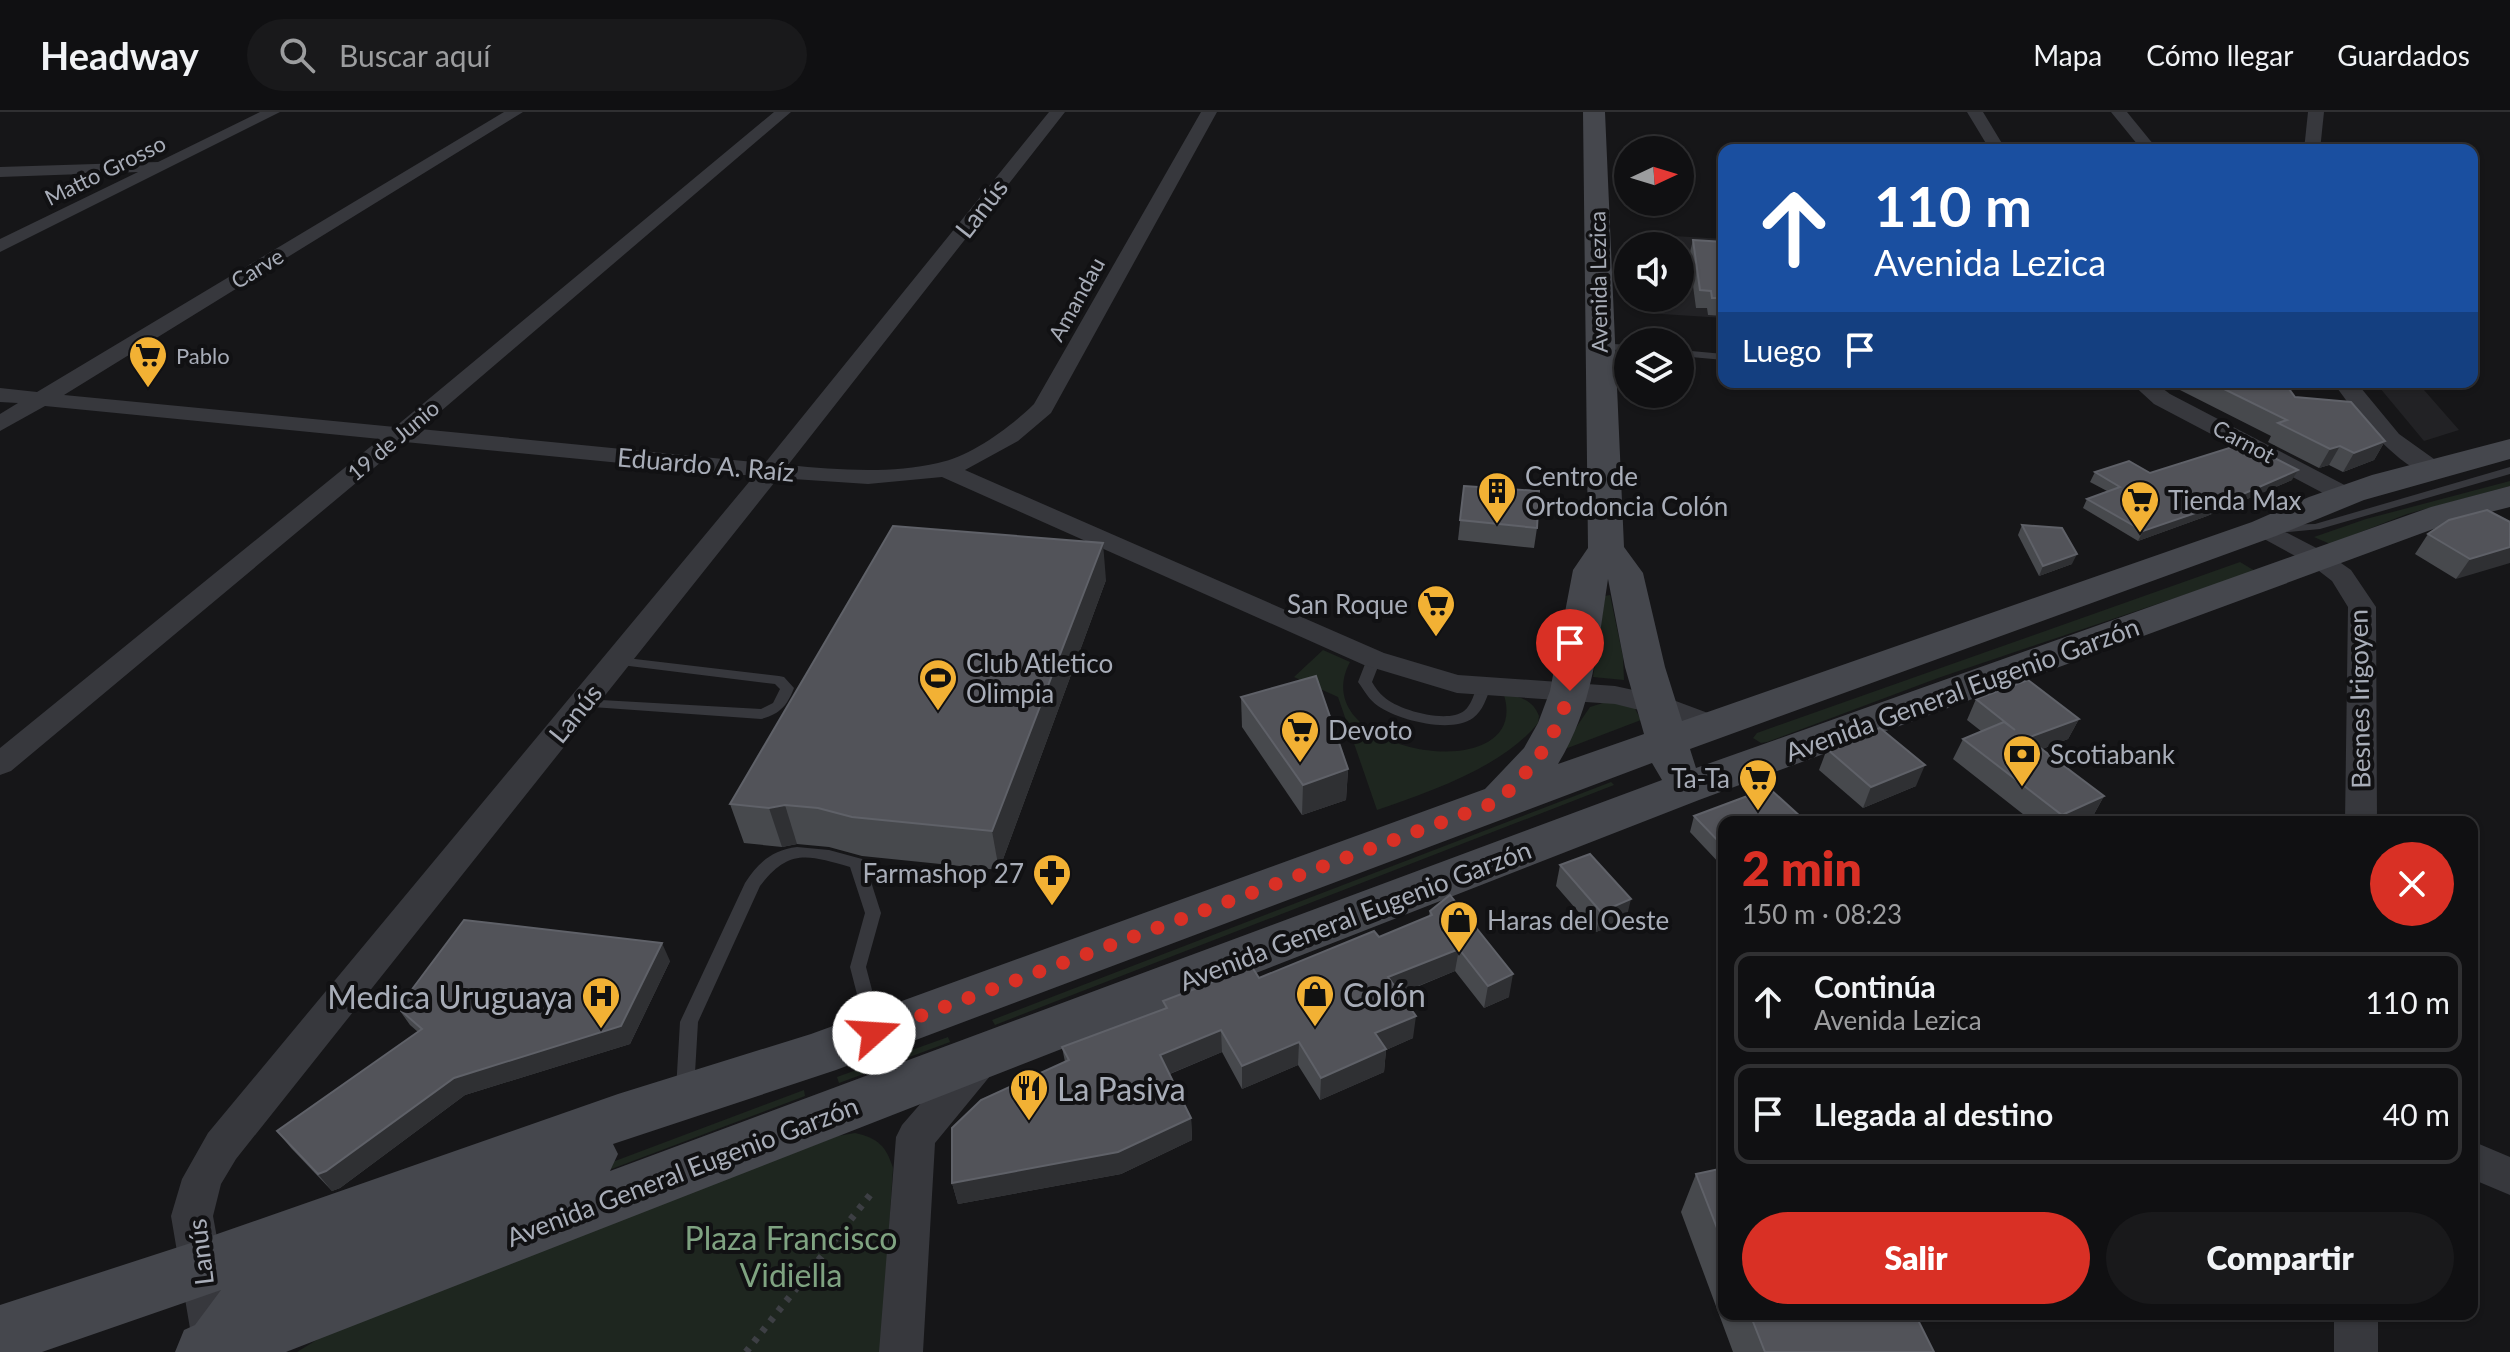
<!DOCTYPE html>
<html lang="es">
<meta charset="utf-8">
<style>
:root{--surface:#101012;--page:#19191b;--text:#f1f3f6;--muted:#9c9d9f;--line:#303032;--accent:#d93025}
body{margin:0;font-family:Lato,sans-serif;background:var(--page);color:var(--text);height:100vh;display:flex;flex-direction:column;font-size:30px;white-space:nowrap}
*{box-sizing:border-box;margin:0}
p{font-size:26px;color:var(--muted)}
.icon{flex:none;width:44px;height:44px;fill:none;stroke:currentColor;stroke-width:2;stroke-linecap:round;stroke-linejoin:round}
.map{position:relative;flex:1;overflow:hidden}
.drawer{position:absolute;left:1718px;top:704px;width:760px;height:504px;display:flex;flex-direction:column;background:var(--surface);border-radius:16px;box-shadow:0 2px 6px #0004,0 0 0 2px var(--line)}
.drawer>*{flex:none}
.top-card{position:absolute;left:1718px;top:32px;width:760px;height:244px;border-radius:16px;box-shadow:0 2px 6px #0004,0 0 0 2px var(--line);background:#1a4fa0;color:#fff;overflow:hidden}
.needle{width:52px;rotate:86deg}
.fabs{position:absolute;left:1614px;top:24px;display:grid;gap:16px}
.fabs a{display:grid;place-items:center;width:80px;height:80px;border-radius:50%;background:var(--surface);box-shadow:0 2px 6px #0004,0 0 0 2px var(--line);font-size:40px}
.pin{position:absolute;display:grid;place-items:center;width:68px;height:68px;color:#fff;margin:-82px -34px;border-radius:50% 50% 50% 0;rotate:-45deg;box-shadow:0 0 8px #0007}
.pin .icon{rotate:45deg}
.me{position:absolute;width:88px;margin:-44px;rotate:71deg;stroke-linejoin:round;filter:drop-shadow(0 0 6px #0008)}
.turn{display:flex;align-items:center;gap:28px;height:168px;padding:0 24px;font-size:36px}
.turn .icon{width:104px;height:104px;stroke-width:2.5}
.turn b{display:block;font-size:56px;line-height:68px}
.then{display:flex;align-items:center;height:76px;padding:0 24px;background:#0003;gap:16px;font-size:30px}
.round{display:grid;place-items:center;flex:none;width:84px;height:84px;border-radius:42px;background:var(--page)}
.summary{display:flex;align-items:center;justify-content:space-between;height:136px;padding:0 24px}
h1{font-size:48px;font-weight:800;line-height:60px;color:var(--accent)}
.primary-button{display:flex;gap:16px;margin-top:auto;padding:16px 24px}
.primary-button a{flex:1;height:92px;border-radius:48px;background:var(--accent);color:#fff;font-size:32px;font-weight:800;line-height:92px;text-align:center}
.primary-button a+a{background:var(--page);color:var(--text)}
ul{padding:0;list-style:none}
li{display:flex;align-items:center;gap:24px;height:100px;margin:0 16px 12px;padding:0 8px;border:4px solid var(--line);border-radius:16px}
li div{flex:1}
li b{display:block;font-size:30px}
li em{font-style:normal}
header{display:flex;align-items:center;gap:48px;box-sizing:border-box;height:112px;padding:0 40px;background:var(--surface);border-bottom:2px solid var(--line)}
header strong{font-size:38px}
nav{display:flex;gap:44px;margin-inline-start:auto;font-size:28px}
.search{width:560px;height:72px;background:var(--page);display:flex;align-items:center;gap:20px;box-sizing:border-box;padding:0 28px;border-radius:44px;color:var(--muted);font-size:30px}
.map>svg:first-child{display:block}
.built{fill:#222225}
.green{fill:#1e261f}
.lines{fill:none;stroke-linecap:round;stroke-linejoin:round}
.path{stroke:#3d3f44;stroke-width:7;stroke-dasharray:5 8;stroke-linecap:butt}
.lane{fill:#37383d;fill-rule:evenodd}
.street{fill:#37383d;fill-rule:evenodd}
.secondary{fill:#45474d;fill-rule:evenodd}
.wall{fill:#47494d}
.shaded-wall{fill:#2f3033}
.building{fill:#525359;stroke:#5f6168;stroke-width:2}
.route{stroke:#d93025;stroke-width:14;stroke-dasharray:0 25.2}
.labels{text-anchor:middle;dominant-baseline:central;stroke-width:8;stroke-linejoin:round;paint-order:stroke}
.far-street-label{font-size:22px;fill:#a8adb8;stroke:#111113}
.far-poi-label{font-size:22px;fill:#a8adb8;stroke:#111113;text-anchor:start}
.street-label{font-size:26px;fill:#a8adb8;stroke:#111113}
.poi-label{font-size:26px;fill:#a8adb8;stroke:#111113;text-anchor:start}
.near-poi-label{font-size:32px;fill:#a8adb8;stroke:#111113;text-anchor:start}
.near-park-label{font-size:32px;fill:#7fa381;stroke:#111113}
</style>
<header>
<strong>Headway</strong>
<div class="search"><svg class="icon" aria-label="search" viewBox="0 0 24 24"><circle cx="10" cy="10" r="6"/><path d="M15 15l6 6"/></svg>Buscar aquí</div>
<nav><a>Mapa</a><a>Cómo llegar</a><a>Guardados</a></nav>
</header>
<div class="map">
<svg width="2510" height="1240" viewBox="0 0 2510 1240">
<rect width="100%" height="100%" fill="#161618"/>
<!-- built -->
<g class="built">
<path d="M1639,122L1724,127V206L1646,201L1645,186H1680V134H1640Z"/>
<path d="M2375,270H2417L2459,318L2424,329Z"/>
</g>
<!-- green -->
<g class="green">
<path d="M2510,369V374L2407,402L2330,432L2314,425L2366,407Z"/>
<path d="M2240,450L2255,459L1938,566L1767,630L1761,631L1753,626L1757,621Z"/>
<path d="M1610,483L1623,545L1624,568L1593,565L1605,484Z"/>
<path d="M1323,538L1350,550C1301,642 1533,679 1504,583C1520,584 1533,588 1539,604L1538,611C1503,655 1429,680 1377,698L1338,585L1294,565Z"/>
<path d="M1606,590L1634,595L1641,608L1565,637L1563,635L1590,595Z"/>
<path d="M1611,670L1614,673L995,913L992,908Z"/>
<path d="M948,925L950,930L839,971L837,965Z"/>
<path d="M804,978L805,984L336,1161V1154Z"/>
<path d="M855,1021C878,1026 886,1034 893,1056L881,1240H297L336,1216L838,1024Z"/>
</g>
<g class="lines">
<!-- path -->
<path class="path" d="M746,1240L874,1078"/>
<!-- lane -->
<g class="lane">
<path d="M1600,231L1628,233V239L1597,236V232Z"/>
<path d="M1680,238L1724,242V248L1680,244Z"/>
<path d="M2510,355V362L2320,417L2279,421L2273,417L2279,413L2315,412Z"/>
<path d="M1374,543L1381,547L1372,570C1375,575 1379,581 1384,585C1398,598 1447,612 1464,599C1472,593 1474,580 1479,571L1484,570L1491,574C1487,585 1483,599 1473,606C1451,622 1398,608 1378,594C1369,588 1364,578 1358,570L1367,547Z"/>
<path d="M618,545L779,564L784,565L794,576C787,594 780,602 761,607L578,594L576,591L583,587L761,597L773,591L780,577L775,572L613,552L611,549Z"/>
<path d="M797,735L829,738L862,747L865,751L881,801L866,855L882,916L879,921L873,923L867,921L850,855L865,801L850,755C808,743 789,736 760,774L698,910L694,978L691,983L685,986L679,983L676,978L680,910L745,771C758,751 772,738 797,735Z"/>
</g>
<!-- street -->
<g class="street">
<path d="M260,0H280L0,140V127L138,60L0,65V55L158,50Z"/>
<path d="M504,0H523L64,283L395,315L774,0H791L420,317L765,351L1049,0H1065L788,353C837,358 890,362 938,351C970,345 1011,315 1034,292L1201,0H1217L1051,301L1018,329L965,358L1384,541L1458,563L1615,574L1665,585L1724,607L1728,614L1724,621L1713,624L1647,600L1615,592L1457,581L1364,553L942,365L868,372L778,366L236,1047L221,1072L213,1104L238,1240H194L171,1104L182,1067L208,1021L754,364L405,330L11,659L0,663V636L380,327L45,294L0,319V302L18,291L0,290V276L37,280Z"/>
<path d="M1967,0H1983L2006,38H1990Z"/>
<path d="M2111,0H2127L2158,38H2142Z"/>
<path d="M2308,0H2324L2320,38H2304Z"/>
<path d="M2130,270H2154L2170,282L2358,380L2361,385L2358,390H2340L2154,292Z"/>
<path d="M2333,270H2356L2399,322L2441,352L2445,357L2441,362C2407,371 2351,296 2333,270Z"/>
<path d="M2264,409L2328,442L2351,458L2376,495L2377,710H2345L2348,495L2332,469L2310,452L2255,422L2251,417L2255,412Z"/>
<path d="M982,931L995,936L1001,947L995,958L935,1031L923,1240H879L896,1025L902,1013L969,936Z"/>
<path d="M2472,1029L2510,1045V1083L2472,1067Z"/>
<rect x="2334" y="1202" width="44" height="38"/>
</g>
<!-- secondary -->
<path class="secondary" d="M1583,0H1605L1624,435L1643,461L1665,555L1682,609L2252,410L2309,385L2372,363L2510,327V347L2364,388L2276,424L1690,637L1696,656L2431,395L2510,374V395L2455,409L1699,688L286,1240H175L184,1218L195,1213L221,1178L42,1240H0V1193L200,1128L618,982L811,922L1485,677L1524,636L1538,611L1550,579L1573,458L1588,436ZM1608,467L1625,555L1644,622L1558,652C1593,595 1598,532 1608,467ZM1652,651L1662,668L610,1059L618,1042L613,1032L836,958Z"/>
</g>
<!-- wall -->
<g class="wall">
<path d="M1693,128L1724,130V204L1708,203L1707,196H1696L1689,144Z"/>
<path d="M2184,270H2284L2295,285L2385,329L2374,348L2343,360L2329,353L2319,356L2268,330L2271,324L2180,278Z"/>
<path d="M2095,360L2150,361L2292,368L2207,404L2138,429L2083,396L2087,387L2107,379L2090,370Z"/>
<path d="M1464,374L1537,416L1534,436L1458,428Z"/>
<path d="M2510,410L2456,467L2415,442L2428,422Z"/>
<path d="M2022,413L2072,452L2039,464L2018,423Z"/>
<path d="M1106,468L999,758L862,744L829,735L797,732L782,735L744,731L730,692Z"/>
<path d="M1241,585L1348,657L1346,688L1302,703L1242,615Z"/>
<path d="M1976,587L2079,607L2068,627L2042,637L2104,684L2093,704L2081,710H2033L1953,647L1963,627L1981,619L1967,608Z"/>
<path d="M1827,637L1916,674L1863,696L1819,658Z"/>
<path d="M1694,704L1724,710V752L1721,753L1690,720Z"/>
<path d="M1560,753L1626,808L1596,820L1556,774Z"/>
<path d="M1430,799L1509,885L1484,896L1455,859L1400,882L1413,926L1386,938L1384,960L1320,988L1298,953L1242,977L1222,940L1170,962L1191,1006L1192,1028L1121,1062L958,1092L952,1071L1065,950L1062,935L1164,897L1163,889L1259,866L1379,825L1429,804Z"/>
<path d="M670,849L630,932L465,983L340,1076L332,1079L291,1036L277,1019L418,920L410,913L398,896Z"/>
<path d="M1724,1056V1202H1915L1934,1240H1733L1681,1100L1696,1062Z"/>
</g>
<!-- shaded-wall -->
<g class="shaded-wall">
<path d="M2385,329L2374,348L2343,360L2354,341Z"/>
<path d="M2340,334L2329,353L2319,356L2330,337Z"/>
<path d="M2298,358L2292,368L2207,404L2138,429L2143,419Z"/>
<path d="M1103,431L1106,468L999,758L992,719Z"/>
<path d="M2510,435V451L2456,467L2470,447Z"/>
<path d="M2077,442L2072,452L2039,464L2043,454Z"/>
<path d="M2079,607L2068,627L2017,647L2027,626Z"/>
<path d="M1925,653L1916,674L1863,696L1871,675Z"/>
<path d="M1348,657L1346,688L1302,703L1303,673Z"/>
<path d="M2104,684L2093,704L2081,710H2058L2062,703Z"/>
<path d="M785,693L797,732L782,735L769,696Z"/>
<path d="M1631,787L1626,808L1596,820L1601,800Z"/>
<path d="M662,831L670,849L630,932L465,983L340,1076L332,1079L318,1062L454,966Z"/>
<path d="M1459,837L1455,859L1386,887L1388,865Z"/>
<path d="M1513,862L1509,885L1484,896L1488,874Z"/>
<path d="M1416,904L1413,926L1386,938L1384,960L1320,988L1321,966L1375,921Z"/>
<path d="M1221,918L1222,940L1162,965L1160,943Z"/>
<path d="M1299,930L1298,953L1242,977V954Z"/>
<path d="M1191,1006L1192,1028L1121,1062L958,1092L952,1071Z"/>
</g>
<!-- building -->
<g class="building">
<path d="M1693,128L1724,130V186H1712L1711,179L1700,178Z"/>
<path d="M2210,270H2284L2295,285L2351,290L2385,329L2354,341L2340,334L2330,337L2278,311L2287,308Z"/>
<path d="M2245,331L2298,358L2213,395L2143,419L2087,387L2120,375L2095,360L2129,349L2150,361Z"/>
<path d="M1464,374L1539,379L1537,416L1460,408Z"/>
<path d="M2487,398L2510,410V435L2470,447L2428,422L2449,408Z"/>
<path d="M2022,413L2062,416L2077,442L2043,454Z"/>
<path d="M893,414L1103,431L992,719L852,705L818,696L785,693L769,696L730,692Z"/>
<path d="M1316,564L1348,657L1303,673L1241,585Z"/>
<path d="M2028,568L2079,607L2027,626L2104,684L2062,703L1963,627L2004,610L2015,618L1976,587Z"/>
<path d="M1880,616L1925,653L1871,675L1827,637Z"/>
<path d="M1769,676L1803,707L1795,710H1724V735L1694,704Z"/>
<path d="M1590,742L1631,787L1601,800L1560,753Z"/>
<path d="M1450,783L1513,862L1488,874L1459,837L1388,865L1416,904L1375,921L1386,937L1321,966L1299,930L1242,954L1221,918L1160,943L1191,1006L1118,1040L952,1071V1016L981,988L1069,948L1062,935L1167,896L1163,889L1252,855L1259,866L1374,819L1379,825L1432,803L1430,799Z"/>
<path d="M464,808L662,831L621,914L454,966L326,1059L318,1062L277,1019L422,917L398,896Z"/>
<path d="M1724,1056V1134L1696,1062Z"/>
<path d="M1750,1202H1915L1934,1240H1765Z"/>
</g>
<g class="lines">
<!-- route -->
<path class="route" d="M874,921L1499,689C1538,649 1552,633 1570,579"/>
</g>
<!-- icons -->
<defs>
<symbol id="supermarket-pin" viewBox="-11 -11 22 30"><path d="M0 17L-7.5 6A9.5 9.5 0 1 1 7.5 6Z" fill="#f2b134" stroke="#111113"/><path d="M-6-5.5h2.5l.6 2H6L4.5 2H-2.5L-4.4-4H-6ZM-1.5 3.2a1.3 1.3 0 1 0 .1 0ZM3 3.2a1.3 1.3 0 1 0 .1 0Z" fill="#111"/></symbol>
<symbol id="building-pin" viewBox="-11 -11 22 30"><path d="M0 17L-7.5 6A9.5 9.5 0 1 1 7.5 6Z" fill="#f2b134" stroke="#111113"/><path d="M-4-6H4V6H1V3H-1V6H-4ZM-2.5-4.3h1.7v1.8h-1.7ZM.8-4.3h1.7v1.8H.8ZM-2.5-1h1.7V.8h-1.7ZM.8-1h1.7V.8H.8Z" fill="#111"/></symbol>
<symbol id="stadium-pin" viewBox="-11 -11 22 30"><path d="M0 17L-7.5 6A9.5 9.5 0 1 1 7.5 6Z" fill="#f2b134" stroke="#111113"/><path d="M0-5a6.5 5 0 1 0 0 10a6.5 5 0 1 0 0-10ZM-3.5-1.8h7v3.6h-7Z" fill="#111"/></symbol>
<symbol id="bank-pin" viewBox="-11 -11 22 30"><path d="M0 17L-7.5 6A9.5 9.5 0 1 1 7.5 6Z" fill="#f2b134" stroke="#111113"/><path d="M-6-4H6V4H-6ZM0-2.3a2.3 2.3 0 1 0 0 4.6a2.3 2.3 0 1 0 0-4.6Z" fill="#111"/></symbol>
<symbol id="pharmacy-pin" viewBox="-11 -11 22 30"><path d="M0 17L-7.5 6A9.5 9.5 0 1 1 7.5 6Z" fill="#f2b134" stroke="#111113"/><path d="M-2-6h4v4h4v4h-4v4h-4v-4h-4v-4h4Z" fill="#111"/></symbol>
<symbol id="shop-pin" viewBox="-11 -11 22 30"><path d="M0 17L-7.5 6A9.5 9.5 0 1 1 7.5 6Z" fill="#f2b134" stroke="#111113"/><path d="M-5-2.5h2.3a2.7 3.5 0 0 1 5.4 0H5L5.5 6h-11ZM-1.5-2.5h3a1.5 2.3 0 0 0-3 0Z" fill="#111"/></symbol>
<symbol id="hospital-pin" viewBox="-11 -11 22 30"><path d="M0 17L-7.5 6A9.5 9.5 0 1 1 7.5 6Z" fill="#f2b134" stroke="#111113"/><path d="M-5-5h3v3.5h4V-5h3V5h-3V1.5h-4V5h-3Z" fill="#111"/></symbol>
<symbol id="restaurant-pin" viewBox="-11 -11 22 30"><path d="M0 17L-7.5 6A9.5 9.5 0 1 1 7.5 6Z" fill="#f2b134" stroke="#111113"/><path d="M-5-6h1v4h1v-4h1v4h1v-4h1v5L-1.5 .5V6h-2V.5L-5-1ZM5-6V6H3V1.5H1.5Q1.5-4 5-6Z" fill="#111"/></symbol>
</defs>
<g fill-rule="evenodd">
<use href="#supermarket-pin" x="126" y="221" width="44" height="60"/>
<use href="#building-pin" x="1475" y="357" width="44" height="60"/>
<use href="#supermarket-pin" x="2118" y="366" width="44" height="60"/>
<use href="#supermarket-pin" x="1414" y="470" width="44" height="60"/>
<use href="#stadium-pin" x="916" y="544" width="44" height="60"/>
<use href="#supermarket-pin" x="1278" y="596" width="44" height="60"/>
<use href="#bank-pin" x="2000" y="620" width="44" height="60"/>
<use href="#supermarket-pin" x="1736" y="644" width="44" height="60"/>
<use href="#pharmacy-pin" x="1030" y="739" width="44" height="60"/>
<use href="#shop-pin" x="1437" y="786" width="44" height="60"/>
<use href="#shop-pin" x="1293" y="860" width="44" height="60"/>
<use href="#hospital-pin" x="579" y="862" width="44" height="60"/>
<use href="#restaurant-pin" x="1007" y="954" width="44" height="60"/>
</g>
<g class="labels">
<!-- far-street labels -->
<g class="far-street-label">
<text transform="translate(105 58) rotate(-26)">Matto Grosso</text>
<text transform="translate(257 156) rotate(-31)">Carve</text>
<text transform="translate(1598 170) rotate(-91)">Avenida Lezica</text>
<text transform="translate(1076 187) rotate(-61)">Amandau</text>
<text transform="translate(393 328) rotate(-40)">19 de Junio</text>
<text transform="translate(2244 329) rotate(28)">Carnot</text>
</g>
<!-- far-poi labels -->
<g class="far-poi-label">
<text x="176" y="243">Pablo</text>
</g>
<!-- street labels -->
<g class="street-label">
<text transform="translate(981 96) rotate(-52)">Lanús</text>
<text transform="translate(706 352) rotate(5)">Eduardo A. Raíz</text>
<text transform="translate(1962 577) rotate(-20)">Avenida General Eugenio Garzón</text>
<text transform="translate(2359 587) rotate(-91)">Besnes Irigoyen</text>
<text transform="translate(575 601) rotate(-51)">Lanús</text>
<text transform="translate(1355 803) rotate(-21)">Avenida General Eugenio Garzón</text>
<text transform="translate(682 1059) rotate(-21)">Avenida General Eugenio Garzón</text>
<text transform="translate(200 1140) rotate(-97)">Lanús</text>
</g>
<!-- poi labels -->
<g class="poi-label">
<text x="1525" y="364">Centro de<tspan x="1525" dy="30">Ortodoncia Colón</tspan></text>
<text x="2168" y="388">Tienda Max</text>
<text x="1408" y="492" text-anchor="end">San Roque</text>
<text x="966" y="551">Club Atletico<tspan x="966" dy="30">Olimpia</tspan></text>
<text x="1328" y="618">Devoto</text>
<text x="2050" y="642">Scotiabank</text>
<text x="1730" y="666" text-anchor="end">Ta-Ta</text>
<text x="1024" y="761" text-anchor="end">Farmashop 27</text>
<text x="1487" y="808">Haras del Oeste</text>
</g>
<!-- near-poi labels -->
<g class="near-poi-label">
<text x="1343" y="882">Colón</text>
<text x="573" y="884" text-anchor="end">Medica Uruguaya</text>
<text x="1057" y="976">La Pasiva</text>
</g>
<!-- near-park labels -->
<g class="near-park-label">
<text x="791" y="1125">Plaza Francisco<tspan x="791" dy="37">Vidiella</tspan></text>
</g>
</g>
</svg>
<div class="fabs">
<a><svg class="needle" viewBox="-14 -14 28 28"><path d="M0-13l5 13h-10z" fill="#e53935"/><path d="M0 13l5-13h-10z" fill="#9c9d9f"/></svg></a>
<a><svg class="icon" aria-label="sound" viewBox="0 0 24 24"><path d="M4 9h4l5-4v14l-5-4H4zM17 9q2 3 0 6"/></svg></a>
<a><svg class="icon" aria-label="layers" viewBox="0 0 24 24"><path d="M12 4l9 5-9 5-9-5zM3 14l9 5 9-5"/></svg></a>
</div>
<div class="pin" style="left:1570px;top:579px;background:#d93025"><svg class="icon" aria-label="arrive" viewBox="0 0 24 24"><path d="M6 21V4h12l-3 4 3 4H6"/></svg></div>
<svg class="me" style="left:874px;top:921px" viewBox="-20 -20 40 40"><circle r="19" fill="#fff"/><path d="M0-13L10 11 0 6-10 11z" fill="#d93025"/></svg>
<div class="top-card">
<div class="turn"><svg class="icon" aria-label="ahead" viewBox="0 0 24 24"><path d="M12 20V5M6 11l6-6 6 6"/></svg><div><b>110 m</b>Avenida Lezica</div></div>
<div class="then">Luego<svg class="icon" aria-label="arrive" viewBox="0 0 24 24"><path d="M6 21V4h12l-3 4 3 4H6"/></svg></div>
</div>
<section class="drawer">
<div class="summary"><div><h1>2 min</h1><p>150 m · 08:23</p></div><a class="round" style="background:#d93025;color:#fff"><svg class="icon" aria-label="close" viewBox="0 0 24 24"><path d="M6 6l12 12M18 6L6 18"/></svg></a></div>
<ul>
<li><svg class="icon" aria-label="ahead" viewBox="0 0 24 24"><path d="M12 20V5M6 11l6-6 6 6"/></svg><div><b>Continúa</b><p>Avenida Lezica</p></div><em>110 m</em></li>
<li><svg class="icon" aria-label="arrive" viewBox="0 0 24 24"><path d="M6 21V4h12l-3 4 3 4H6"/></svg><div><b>Llegada al destino</b></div><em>40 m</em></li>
</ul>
<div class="primary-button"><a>Salir</a><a>Compartir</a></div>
</section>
</div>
